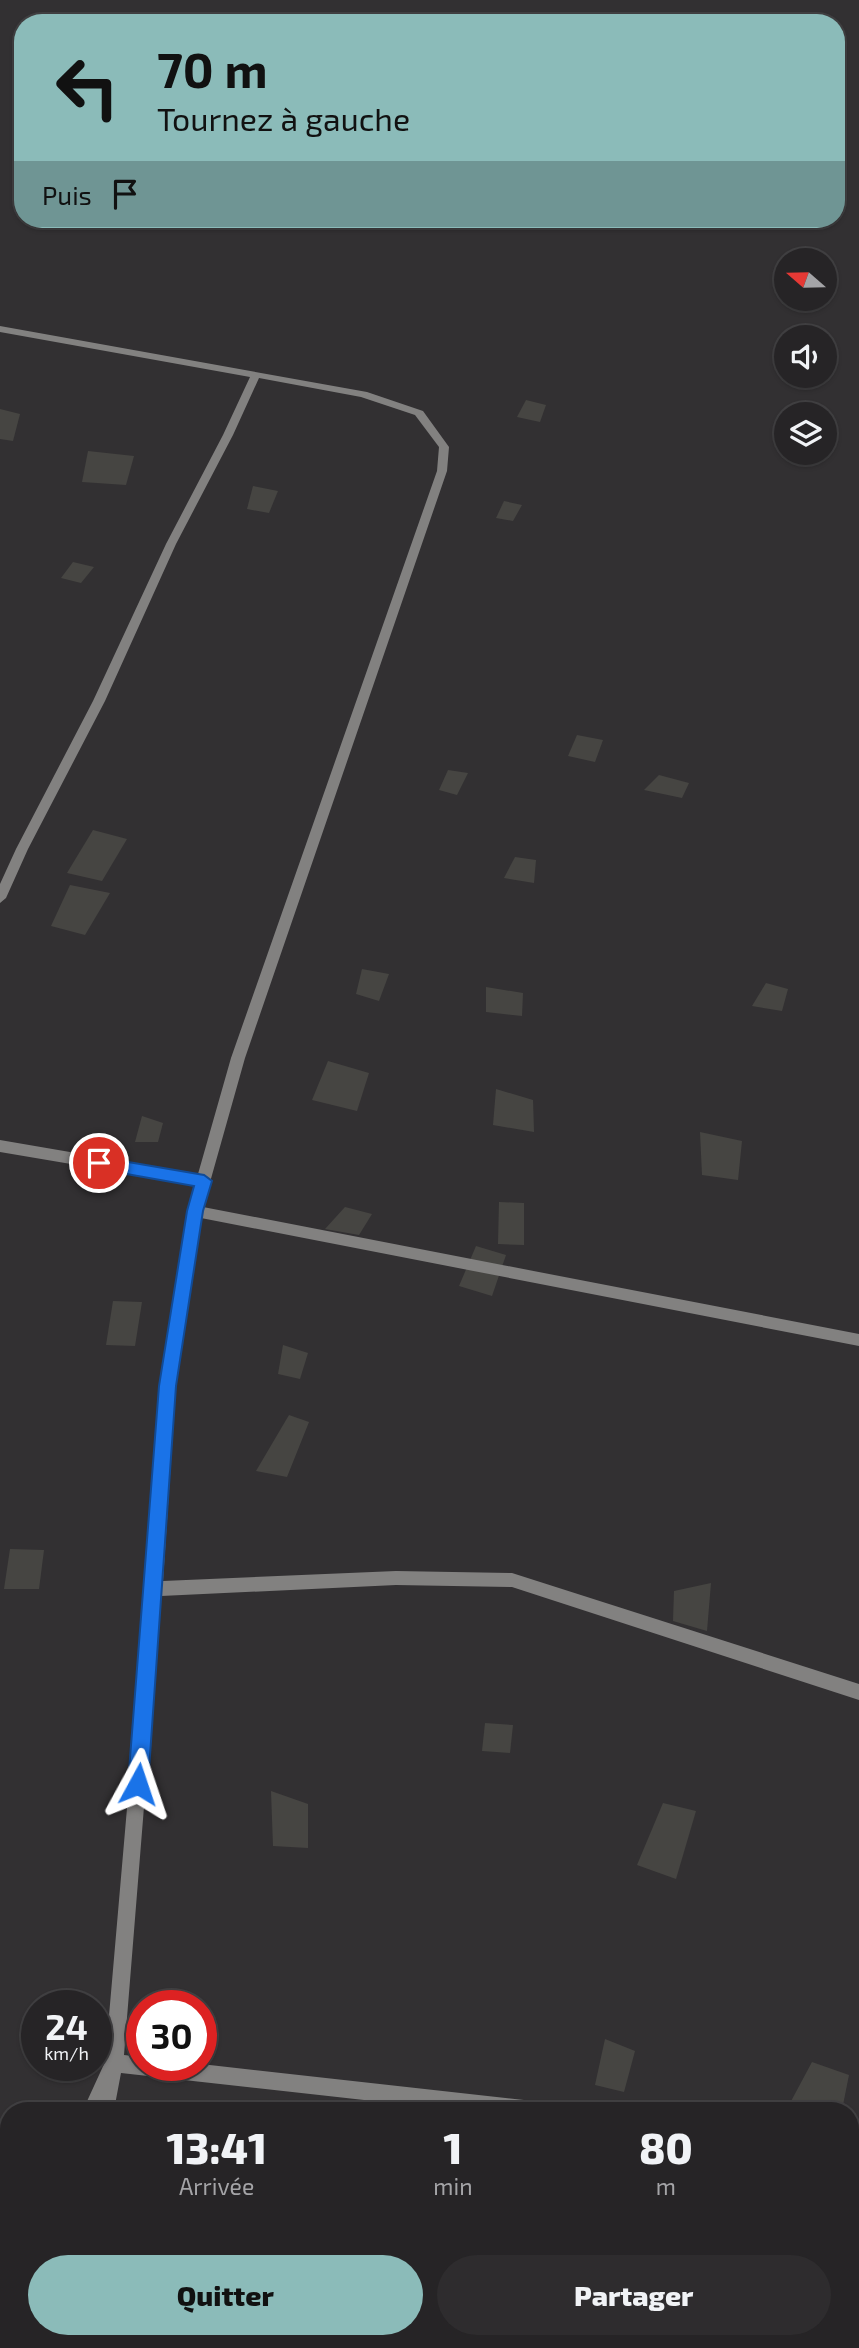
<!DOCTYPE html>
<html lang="fr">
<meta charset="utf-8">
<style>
:root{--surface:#262426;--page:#2e2c2e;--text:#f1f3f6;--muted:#a4a4a7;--line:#424143;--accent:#8bbbb9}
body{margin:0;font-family:"Exo 2",sans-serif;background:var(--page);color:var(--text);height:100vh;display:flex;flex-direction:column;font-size:26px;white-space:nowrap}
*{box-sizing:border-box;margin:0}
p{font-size:23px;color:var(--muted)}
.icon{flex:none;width:38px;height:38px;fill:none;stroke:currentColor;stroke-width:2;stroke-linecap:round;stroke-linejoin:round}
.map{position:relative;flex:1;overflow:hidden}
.panel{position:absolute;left:0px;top:2102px;width:859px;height:247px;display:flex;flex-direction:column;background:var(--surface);border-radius:28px 28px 0 0;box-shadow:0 2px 5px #0004,0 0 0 2px var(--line)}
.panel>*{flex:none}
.banner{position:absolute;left:14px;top:14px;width:831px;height:214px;border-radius:28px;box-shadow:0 2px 5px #0004,0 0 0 2px var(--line);background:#8bbbb9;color:#111;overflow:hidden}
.needle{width:46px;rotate:290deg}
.controls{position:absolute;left:774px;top:248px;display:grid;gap:14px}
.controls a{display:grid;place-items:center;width:63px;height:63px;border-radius:50%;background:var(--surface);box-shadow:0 2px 5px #0004,0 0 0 2px var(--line);font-size:35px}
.speed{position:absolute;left:21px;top:1990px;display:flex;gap:14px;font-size:35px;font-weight:700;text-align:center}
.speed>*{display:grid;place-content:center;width:91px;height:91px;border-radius:50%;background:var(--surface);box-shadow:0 2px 5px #0004,0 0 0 2px var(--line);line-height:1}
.speed small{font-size:18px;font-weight:400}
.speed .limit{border:10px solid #d22;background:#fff;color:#111}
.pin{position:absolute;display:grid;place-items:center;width:60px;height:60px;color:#fff;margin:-30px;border:4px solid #fff;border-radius:50%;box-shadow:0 2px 7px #0007}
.me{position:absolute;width:77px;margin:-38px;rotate:5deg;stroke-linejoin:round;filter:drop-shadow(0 0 5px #0008)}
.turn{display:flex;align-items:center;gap:24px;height:147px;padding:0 28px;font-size:32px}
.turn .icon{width:91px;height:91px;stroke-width:2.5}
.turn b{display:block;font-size:49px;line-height:60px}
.then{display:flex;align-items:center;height:66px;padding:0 28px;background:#0003;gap:14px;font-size:26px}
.eta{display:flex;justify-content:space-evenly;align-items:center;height:119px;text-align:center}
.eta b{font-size:42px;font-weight:800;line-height:49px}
.cta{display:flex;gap:14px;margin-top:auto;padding:14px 28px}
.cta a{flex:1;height:80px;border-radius:42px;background:var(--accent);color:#111;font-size:28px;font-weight:800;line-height:80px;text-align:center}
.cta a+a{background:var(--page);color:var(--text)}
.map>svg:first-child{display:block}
.building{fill:#464542}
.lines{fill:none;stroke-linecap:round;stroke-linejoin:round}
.minor{fill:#828180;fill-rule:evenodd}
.route{fill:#1a73e8;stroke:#114b97;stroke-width:2}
</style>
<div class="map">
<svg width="859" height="2348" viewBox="0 0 859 2348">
<rect width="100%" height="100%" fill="#323032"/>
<!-- building -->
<g class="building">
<path d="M526,400L546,405L540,422L517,417Z"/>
<path d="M0,409L20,414L13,441L0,439Z"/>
<path d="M88,451L134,456L126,485L82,482Z"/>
<path d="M253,486L278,491L269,513L247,509Z"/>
<path d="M504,501L522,505L513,521L496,518Z"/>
<path d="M73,562L94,567L81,583L61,578Z"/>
<path d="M577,735L603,740L595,762L568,756Z"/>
<path d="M448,770L468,773L457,795L439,790Z"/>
<path d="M659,775L689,783L682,798L644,790Z"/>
<path d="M93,830L127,839L102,881L67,873Z"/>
<path d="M515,857L536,860L534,883L504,878Z"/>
<path d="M70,885L110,893L85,935L51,926Z"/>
<path d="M362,969L389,974L379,1001L356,994Z"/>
<path d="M766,983L788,989L782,1011L752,1006Z"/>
<path d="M486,987L523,993L522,1016L486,1012Z"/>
<path d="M328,1061L369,1073L357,1111L312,1100Z"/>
<path d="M496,1089L533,1100L534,1132L493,1125Z"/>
<path d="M142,1116L163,1123L158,1142H135Z"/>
<path d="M700,1132L742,1141L738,1180L702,1175Z"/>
<path d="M499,1202L524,1203V1245L498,1244Z"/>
<path d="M345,1207L372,1214L359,1235L325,1229Z"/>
<path d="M476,1246L506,1255L492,1296L459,1286Z"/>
<path d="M113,1301L142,1302L135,1346L106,1345Z"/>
<path d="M283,1345L308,1353L300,1379L278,1374Z"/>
<path d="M289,1415L309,1422L287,1477L256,1471Z"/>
<path d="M10,1549L44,1550L39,1589H4Z"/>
<path d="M711,1583L707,1631L673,1621L674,1591Z"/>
<path d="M485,1723L513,1725L510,1753L482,1751Z"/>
<path d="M271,1791L308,1804V1848L273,1846Z"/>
<path d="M663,1803L696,1811L676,1879L637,1865Z"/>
<path d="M605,2039L635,2051L624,2092L595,2085Z"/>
<path d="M812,2062L849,2075L842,2110H806L789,2105Z"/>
</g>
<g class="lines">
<!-- minor -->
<g class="minor">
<path d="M0,326L367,392L423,411L449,447L447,471L245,1058L203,1207L859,1334V1346L201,1218L176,1386L163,1581L396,1571L512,1573L859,1684V1700L512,1587L396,1585L161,1596L124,2055L142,2057V2065L201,2064L533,2101L540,2103L542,2110H454L121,2073L114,2110H83L105,2062L146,1589L160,1386L188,1211L195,1185L0,1152V1140L198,1174L231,1058L437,471L439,447L415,415L361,397L259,378L233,435L176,544L105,701L28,849L6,898L0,903V884L16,849L93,701L166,544L223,435L250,377L0,332Z"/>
<path d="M850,2206L859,2209V2229L850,2225Z"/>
<path d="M9,2291V2322L7,2326L0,2329V2298L2,2294Z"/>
<path d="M49,2340H69L67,2348H47Z"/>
</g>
</g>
<!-- route -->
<path class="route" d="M99,1157L204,1175L212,1181L203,1211L176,1386L148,1784L145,1791L138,1794L131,1791L128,1784L159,1386L187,1211L194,1186L93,1168L91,1163L93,1159Z"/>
</svg>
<div class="controls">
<a><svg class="needle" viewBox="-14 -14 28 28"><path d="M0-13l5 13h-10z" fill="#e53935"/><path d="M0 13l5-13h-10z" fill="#a4a4a7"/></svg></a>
<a><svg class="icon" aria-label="sound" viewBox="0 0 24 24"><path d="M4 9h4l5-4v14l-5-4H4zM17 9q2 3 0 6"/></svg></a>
<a><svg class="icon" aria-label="layers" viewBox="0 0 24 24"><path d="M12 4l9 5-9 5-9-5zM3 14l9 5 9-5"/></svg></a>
</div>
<div class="speed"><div>24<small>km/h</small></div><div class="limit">30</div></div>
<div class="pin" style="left:99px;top:1163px;background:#d93025"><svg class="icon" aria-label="arrive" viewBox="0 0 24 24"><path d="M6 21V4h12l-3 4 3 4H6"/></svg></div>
<svg class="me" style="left:138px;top:1784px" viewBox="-20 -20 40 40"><path d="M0-17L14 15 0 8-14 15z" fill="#1a73e8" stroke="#fff" stroke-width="4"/></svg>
<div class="banner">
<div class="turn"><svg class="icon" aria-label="left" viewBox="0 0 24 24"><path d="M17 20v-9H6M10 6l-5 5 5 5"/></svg><div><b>70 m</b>Tournez à gauche</div></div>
<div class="then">Puis<svg class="icon" aria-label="arrive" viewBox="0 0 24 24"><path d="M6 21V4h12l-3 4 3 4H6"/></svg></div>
</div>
<section class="panel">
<div class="eta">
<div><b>13:41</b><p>Arrivée</p></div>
<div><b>1</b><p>min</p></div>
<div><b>80</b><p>m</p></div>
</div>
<div class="cta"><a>Quitter</a><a>Partager</a></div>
</section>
</div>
